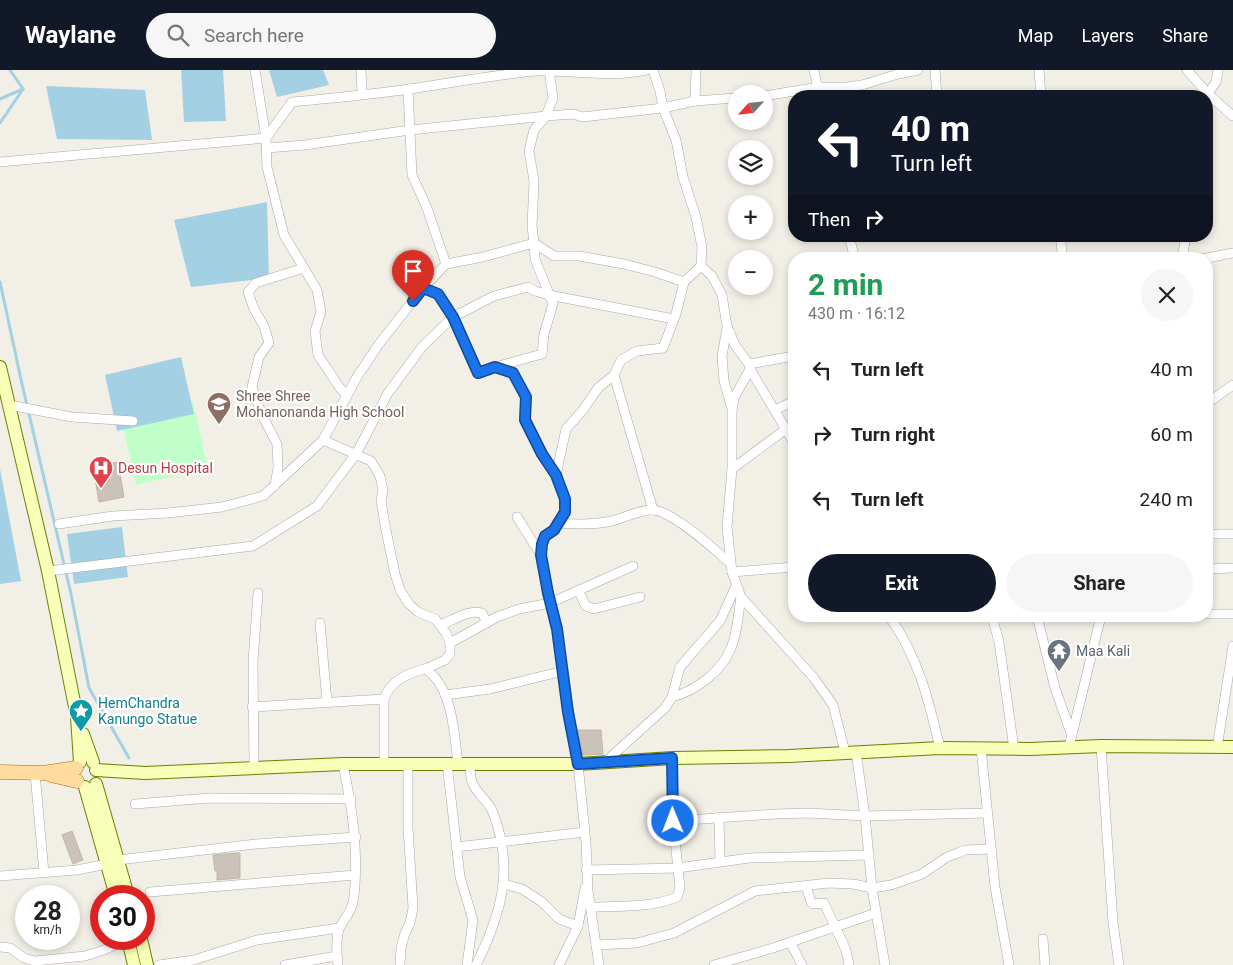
<!DOCTYPE html>
<meta charset="utf-8">
<style>
:root{--surface:#fff;--page:#f6f6f6;--text:#222;--muted:#767676;--accent:#111827}
body{margin:0;font-family:Roboto,sans-serif;background:var(--page);color:var(--text);height:100vh;display:flex;flex-direction:column;font-size:19px;white-space:nowrap}
*{box-sizing:border-box;margin:0}
p{font-size:16px;color:var(--muted)}
.icon{flex:none;width:28px;height:28px;fill:none;stroke:currentColor;stroke-width:2;stroke-linecap:round;stroke-linejoin:round}
.map{position:relative;flex:1;overflow:hidden}
.sheet{position:absolute;left:788px;top:182px;width:425px;height:370px;display:flex;flex-direction:column;background:var(--surface);border-radius:20px;box-shadow:0 2px 8px #0003}
.sheet>*{flex:none}
.banner{position:absolute;left:788px;top:20px;width:425px;height:152px;border-radius:20px;box-shadow:0 2px 8px #0003;background:#111827;color:#fff;overflow:hidden}
.needle{width:32px;rotate:243deg}
.tools{position:absolute;left:728px;top:15px;display:grid;gap:10px}
.tools a{display:grid;place-items:center;width:45px;height:45px;border-radius:50%;background:var(--surface);box-shadow:0 2px 8px #0003;font-size:25px}
.speed{position:absolute;left:15px;top:815px;display:flex;gap:10px;font-size:25px;font-weight:700;text-align:center}
.speed>*{display:grid;place-content:center;width:65px;height:65px;border-radius:50%;background:var(--surface);box-shadow:0 2px 8px #0003;line-height:1}
.speed small{font-size:12px;font-weight:400}
.speed .limit{border:8px solid #d22;background:#fff;color:#111}
.pin{position:absolute;display:grid;place-items:center;width:42px;height:42px;color:#fff;margin:-51px -21px;border-radius:50% 50% 50% 0;rotate:-45deg;box-shadow:0 0 5px #0007}
.pin .icon{rotate:45deg}
.me{position:absolute;width:55px;margin:-28px;rotate:359deg;stroke-linejoin:round;filter:drop-shadow(0 0 4px #0008)}
.turn{display:flex;align-items:center;gap:18px;height:105px;padding:0 20px;font-size:22px}
.turn .icon{width:65px;height:65px;stroke-width:2.5}
.turn b{display:block;font-size:35px;line-height:42px}
.then{display:flex;align-items:center;height:48px;padding:0 20px;background:#0003;gap:10px;font-size:19px}
.round{display:grid;place-items:center;flex:none;width:52px;height:52px;border-radius:26px;background:var(--page)}
.summary{display:flex;align-items:center;justify-content:space-between;height:85px;padding:0 20px}
h1{font-size:30px;font-weight:700;line-height:38px;color:#1e9e55}
.action{display:flex;gap:10px;margin-top:auto;padding:10px 20px}
.action a{flex:1;height:58px;border-radius:30px;background:var(--accent);color:#fff;font-size:20px;font-weight:700;line-height:58px;text-align:center}
.action a+a{background:var(--page);color:var(--text)}
ul{padding:0;list-style:none}
li{display:flex;align-items:center;gap:15px;height:65px;padding:0 20px}
li div{flex:1}
li b{display:block;font-size:19px}
li em{font-style:normal}
header{display:flex;align-items:center;gap:30px;box-sizing:border-box;height:70px;padding:0 25px;background:var(--accent);color:#fff}
header strong{font-size:24px}
nav{display:flex;gap:28px;margin-inline-start:auto;font-size:18px}
.search{width:350px;height:45px;background:var(--page);display:flex;align-items:center;gap:12px;box-sizing:border-box;padding:0 18px;border-radius:28px;color:var(--muted);font-size:19px}
.map>svg:first-child{display:block}
.park{fill:#c1ffca}
.water{fill:#a3d1e3}
.lines{fill:none;stroke-linecap:round;stroke-linejoin:round}
.stream{stroke:#a3d1e3;stroke-width:3}
.building{fill:#cbc2b9;stroke:#c5b6a7}
.minor-casing{stroke:#a8a8a8;stroke-width:10}
.secondary-casing{stroke:#6a8000;stroke-width:14}
.primary-casing{stroke:#9e7300;stroke-width:15}
.minor{stroke:#fff;stroke-width:9}
.secondary{stroke:#f7ffb8;stroke-width:12}
.primary{stroke:#ffdb9f;stroke-width:14}
.route-casing{stroke:#114b97;stroke-width:12}
.route{stroke:#1a73e8;stroke-width:9}
.labels{text-anchor:middle;dominant-baseline:central;stroke-width:4.5;stroke-linejoin:round;paint-order:stroke}
.education-label{font-size:14px;fill:#785e54;stroke:#fff;text-anchor:start}
.health-label{font-size:14px;fill:#be3a42;stroke:#fff;text-anchor:start}
.worship-label{font-size:14px;fill:#5b616d;stroke:#fff;text-anchor:start}
.culture-label{font-size:14px;fill:#0d838f;stroke:#fff;text-anchor:start}
</style>
<header>
<strong>Waylane</strong>
<div class="search"><svg class="icon" aria-label="search" viewBox="0 0 24 24"><circle cx="10" cy="10" r="6"/><path d="M15 15l6 6"/></svg>Search here</div>
<nav><a>Map</a><a>Layers</a><a>Share</a></nav>
</header>
<div class="map">
<svg width="1233" height="895" viewBox="0 0 1233 895">
<rect width="100%" height="100%" fill="#f2efe7"/>
<!-- park -->
<path class="park" d="M193,332L208,398L136,415L121,348Z"/>
<!-- water -->
<g class="water">
<path d="M181,0H223L226,51L184,52Z"/>
<path d="M269,0H323L329,15L277,27Z"/>
<path d="M46,16L145,20L152,70L57,69Z"/>
<path d="M267,132L269,208L191,217L174,150Z"/>
<path d="M181,287L194,344L117,361L105,305Z"/>
<path d="M0,399L21,511L0,514Z"/>
<path d="M122,457L128,507L74,514L67,464Z"/>
</g>
<g class="lines">
<!-- stream -->
<g class="stream">
<path d="M0,29L23,19"/>
<path d="M0,53L23,19L10,0"/>
<path d="M0,212L22,314L71,524L89,618L129,688"/>
</g>
</g>
<!-- building -->
<g class="building">
<path d="M118,392L124,427L99,432L93,397Z"/>
<path d="M578,660H601L603,684L583,685Z"/>
<path d="M72,761L83,790L73,794L62,765Z"/>
<path d="M236,783H240V808L217,810V801H215L213,785Z"/>
</g>
<g class="lines">
<defs>
<g id="minor">
<path d="M255,0L266,68L267,97L284,165L317,220L321,242L315,261L318,285L340,318L347,325"/>
<path d="M361,0L362,24"/>
<path d="M549,0L553,28L546,46L534,60L529,81L534,111L532,156L534,173L554,186H579L624,194L655,202L684,212L701,196L702,177L696,147L683,107L676,70L663,38L660,21L653,0"/>
<path d="M696,0L695,31L736,28"/>
<path d="M814,0L819,26"/>
<path d="M935,0L937,26"/>
<path d="M1039,0L1041,26"/>
<path d="M1187,0L1208,24L1233,46"/>
<path d="M764,26L819,17H846L862,15L898,4L918,0"/>
<path d="M1206,26L1216,12L1218,0"/>
<path d="M267,78L305,75L410,60L546,46L574,44L582,47L663,38L695,31"/>
<path d="M0,92L266,68L292,32C331,28 370,25 409,19C451,13 493,5 536,1C573,0 610,8 646,0"/>
<path d="M849,166L855,189"/>
<path d="M1060,166L1063,189"/>
<path d="M1182,189L1186,166"/>
<path d="M1202,189L1233,183"/>
<path d="M446,194L483,187L534,173L535,189L553,234L544,264L542,284L495,297"/>
<path d="M701,196L712,206L722,225L727,256L735,275L749,294L750,299L734,328L732,341V399L727,457L732,502L741,527L814,608L833,635L845,682"/>
<path d="M423,218L438,224L453,247L478,303L495,297L513,303L526,327L525,350L542,385L556,405L565,429V442L553,460L545,466L542,474L541,485L548,523L557,559L568,642L578,694L586,773L588,821L599,895"/>
<path d="M727,258L722,286L724,311L731,336"/>
<path d="M749,294L794,286"/>
<path d="M750,299L794,373"/>
<path d="M614,305L653,440"/>
<path d="M1206,334L1233,315"/>
<path d="M9,335L72,347L133,351"/>
<path d="M775,340L794,331"/>
<path d="M323,370L371,391L380,406L383,420L381,431L385,455L395,504L400,520L409,534L418,542L435,549L446,563L450,573V584L445,590L425,599"/>
<path d="M732,399L786,359"/>
<path d="M556,405L566,359L583,340L598,318L614,305L621,290L637,281L663,278L676,244L684,212"/>
<path d="M275,415L278,398L277,374L261,343L252,317L259,287L269,273L264,256L254,239L248,222L256,213L304,198"/>
<path d="M517,447L541,485"/>
<path d="M557,453C575,454 593,455 611,451C625,448 638,440 652,440C672,440 715,480 731,494"/>
<path d="M59,454L113,446L168,443L222,437L263,426L323,370L357,307L379,274L423,218L446,194L427,138L412,105L408,19"/>
<path d="M1206,464H1233"/>
<path d="M1206,499L1233,498"/>
<path d="M48,501L253,476L317,436L356,384L388,323L422,277L453,247L494,226L528,217L535,221L549,225L674,249"/>
<path d="M732,502L794,497"/>
<path d="M578,520L586,536L594,539L640,527"/>
<path d="M1206,544H1233"/>
<path d="M889,546C918,586 929,631 940,678"/>
<path d="M992,546L999,572L1014,679"/>
<path d="M1037,546L1055,618L1072,666"/>
<path d="M320,553L327,632"/>
<path d="M441,555C453,550 469,539 482,543L487,553"/>
<path d="M450,573L497,547L519,539L550,533L633,496"/>
<path d="M445,625L490,619L563,601"/>
<path d="M672,627C696,621 722,601 731,578C738,562 738,544 741,527"/>
<path d="M252,637L384,629"/>
<path d="M1101,676L1113,853L1119,895"/>
<path d="M1069,677L1101,546"/>
<path d="M981,678L995,817L1009,895"/>
<path d="M1217,678L1233,576"/>
<path d="M856,682L865,746L872,818L885,895"/>
<path d="M605,692L665,638L672,627L680,597L720,551L736,516"/>
<path d="M384,693V630C389,611 408,603 425,599C453,616 454,664 458,693"/>
<path d="M447,693L460,807L473,850L467,895"/>
<path d="M470,693C470,700 470,706 472,712C476,723 487,730 492,740C515,796 502,843 476,895"/>
<path d="M254,697L253,591L258,523"/>
<path d="M35,703L44,803"/>
<path d="M135,734L210,728L351,729"/>
<path d="M719,747L720,791"/>
<path d="M673,751L775,744L808,743L865,746L987,743"/>
<path d="M456,777L585,762"/>
<path d="M586,800L678,798L749,788L869,785"/>
<path d="M0,806L77,800L107,794L118,790L256,774L356,767"/>
<path d="M504,814L522,819L542,832L559,849L578,856"/>
<path d="M806,816L811,832L813,834L824,833L846,880L849,895"/>
<path d="M150,822L355,805"/>
<path d="M591,837C620,836 651,838 677,827L680,818L673,751V688"/>
<path d="M1043,869L1045,895"/>
<path d="M790,872L802,895"/>
<path d="M596,875L637,873L674,863L755,821L829,813L853,814L872,818L891,815L922,804L947,787L958,783L965,780L991,779"/>
<path d="M0,877L10,878L24,888L35,891L85,886L104,880L128,869"/>
<path d="M159,895L194,890L257,870L339,858"/>
<path d="M285,895L337,886"/>
<path d="M338,895C337,884 335,867 340,857C346,846 353,840 354,826C359,781 352,738 343,694"/>
<path d="M400,895L401,878L405,863L410,853L413,838L408,757V693"/>
<path d="M559,895L578,856L585,818"/>
<path d="M714,895L773,878L876,843"/>
</g>
<g id="secondary">
<path d="M0,297L48,501L77,647L80,692"/>
<path d="M83,664L93,692"/>
<path d="M96,700L145,703L343,694H578L673,688L789,686L940,678L1030,679L1101,676L1233,677"/>
<path d="M96,714L128,826"/>
<path d="M85,717L116,826"/>
<path d="M128,869L134,895"/>
<path d="M141,869L147,895"/>
</g>
<g id="primary">
<path d="M0,702L43,703L76,698"/>
<path d="M51,705L77,711"/>
</g>
</defs>
<!-- minor casing -->
<use href="#minor" class="minor-casing"/>
<!-- secondary casing -->
<use href="#secondary" class="secondary-casing"/>
<!-- primary casing -->
<use href="#primary" class="primary-casing"/>
<!-- minor -->
<use href="#minor" class="minor"/>
<!-- secondary -->
<use href="#secondary" class="secondary"/>
<!-- primary -->
<use href="#primary" class="primary"/>
</g>
<g class="lines">
<defs>
<path id="route" d="M413,231L423,218L438,224L453,247L478,303L495,297L513,303L526,327L525,350L542,384L556,405L565,429V442L554,460L545,466L542,474L541,485L548,523L557,559L568,642L578,694L672,688L673,751"/>
</defs>
<!-- route casing -->
<use href="#route" class="route-casing"/>
<!-- route -->
<use href="#route" class="route"/>
</g>
<!-- icons -->
<defs>
<symbol id="school-pin" viewBox="-11 -11 22 30"><path d="M0 17L-7.5 6A9.5 9.5 0 1 1 7.5 6Z" fill="#8d6e63" stroke="#fff"/><path d="M0-5L7-2L0 1L-7-2ZM-4 1L0 2.5L4 1V4Q0 6-4 4Z" fill="#fff"/></symbol>
<symbol id="hospital-pin" viewBox="-11 -11 22 30"><path d="M0 17L-7.5 6A9.5 9.5 0 1 1 7.5 6Z" fill="#e0444e" stroke="#fff"/><path d="M-5-5h3v3.5h4V-5h3V5h-3V1.5h-4V5h-3Z" fill="#fff"/></symbol>
<symbol id="temple-pin" viewBox="-11 -11 22 30"><path d="M0 17L-7.5 6A9.5 9.5 0 1 1 7.5 6Z" fill="#6b7280" stroke="#fff"/><path d="M0-6L5-2H3V0L6.5 2.5H4V6H1.5V3h-3V6H-4V2.5H-6.5L-3 0V-2H-5Z" fill="#fff"/></symbol>
<symbol id="sight-pin" viewBox="-11 -11 22 30"><path d="M0 17L-7.5 6A9.5 9.5 0 1 1 7.5 6Z" fill="#0f9aa8" stroke="#fff"/><path d="M0-6L1.8-2.2L6-1.7L2.9 1.2L3.7 5.4L0 3.3L-3.7 5.4L-2.9 1.2L-6-1.7L-1.8-2.2Z" fill="#fff"/></symbol>
</defs>
<g fill-rule="evenodd">
<use href="#school-pin" x="205" y="320" width="28" height="38"/>
<use href="#hospital-pin" x="87" y="384" width="28" height="38"/>
<use href="#temple-pin" x="1045" y="567" width="28" height="38"/>
<use href="#sight-pin" x="67" y="627" width="28" height="38"/>
</g>
<g class="labels">
<!-- education labels -->
<g class="education-label">
<text x="236" y="326">Shree Shree<tspan x="236" dy="16">Mohanonanda High School</tspan></text>
</g>
<!-- health labels -->
<g class="health-label">
<text x="118" y="398">Desun Hospital</text>
</g>
<!-- worship labels -->
<g class="worship-label">
<text x="1076" y="581">Maa Kali</text>
</g>
<!-- culture labels -->
<g class="culture-label">
<text x="98" y="633">HemChandra<tspan x="98" dy="16">Kanungo Statue</tspan></text>
</g>
</g>
</svg>
<div class="tools">
<a><svg class="needle" viewBox="-14 -14 28 28"><path d="M0-13l5 13h-10z" fill="#e53935"/><path d="M0 13l5-13h-10z" fill="#767676"/></svg></a>
<a><svg class="icon" aria-label="layers" viewBox="0 0 24 24"><path d="M12 4l9 5-9 5-9-5zM3 14l9 5 9-5"/></svg></a>
<a>+</a>
<a>−</a>
</div>
<div class="speed"><div>28<small>km/h</small></div><div class="limit">30</div></div>
<div class="pin" style="left:413px;top:231px;background:#d93025"><svg class="icon" aria-label="arrive" viewBox="0 0 24 24"><path d="M6 21V4h12l-3 4 3 4H6"/></svg></div>
<svg class="me" style="left:673px;top:751px" viewBox="-20 -20 40 40"><circle r="17" fill="#1a73e8" stroke="#fff" stroke-width="3"/><path d="M0-11L8 9 0 5-8 9z" fill="#fff"/></svg>
<div class="banner">
<div class="turn"><svg class="icon" aria-label="left" viewBox="0 0 24 24"><path d="M17 20v-9H6M10 6l-5 5 5 5"/></svg><div><b>40 m</b>Turn left</div></div>
<div class="then">Then<svg class="icon" aria-label="right" viewBox="0 0 24 24"><path d="M7 20v-9h11M14 6l5 5-5 5"/></svg></div>
</div>
<section class="sheet">
<div class="summary"><div><h1>2 min</h1><p>430 m · 16:12</p></div><a class="round"><svg class="icon" aria-label="close" viewBox="0 0 24 24"><path d="M6 6l12 12M18 6L6 18"/></svg></a></div>
<ul>
<li><svg class="icon" aria-label="left" viewBox="0 0 24 24"><path d="M17 20v-9H6M10 6l-5 5 5 5"/></svg><div><b>Turn left</b></div><em>40 m</em></li>
<li><svg class="icon" aria-label="right" viewBox="0 0 24 24"><path d="M7 20v-9h11M14 6l5 5-5 5"/></svg><div><b>Turn right</b></div><em>60 m</em></li>
<li><svg class="icon" aria-label="left" viewBox="0 0 24 24"><path d="M17 20v-9H6M10 6l-5 5 5 5"/></svg><div><b>Turn left</b></div><em>240 m</em></li>
</ul>
<div class="action"><a>Exit</a><a>Share</a></div>
</section>
</div>
